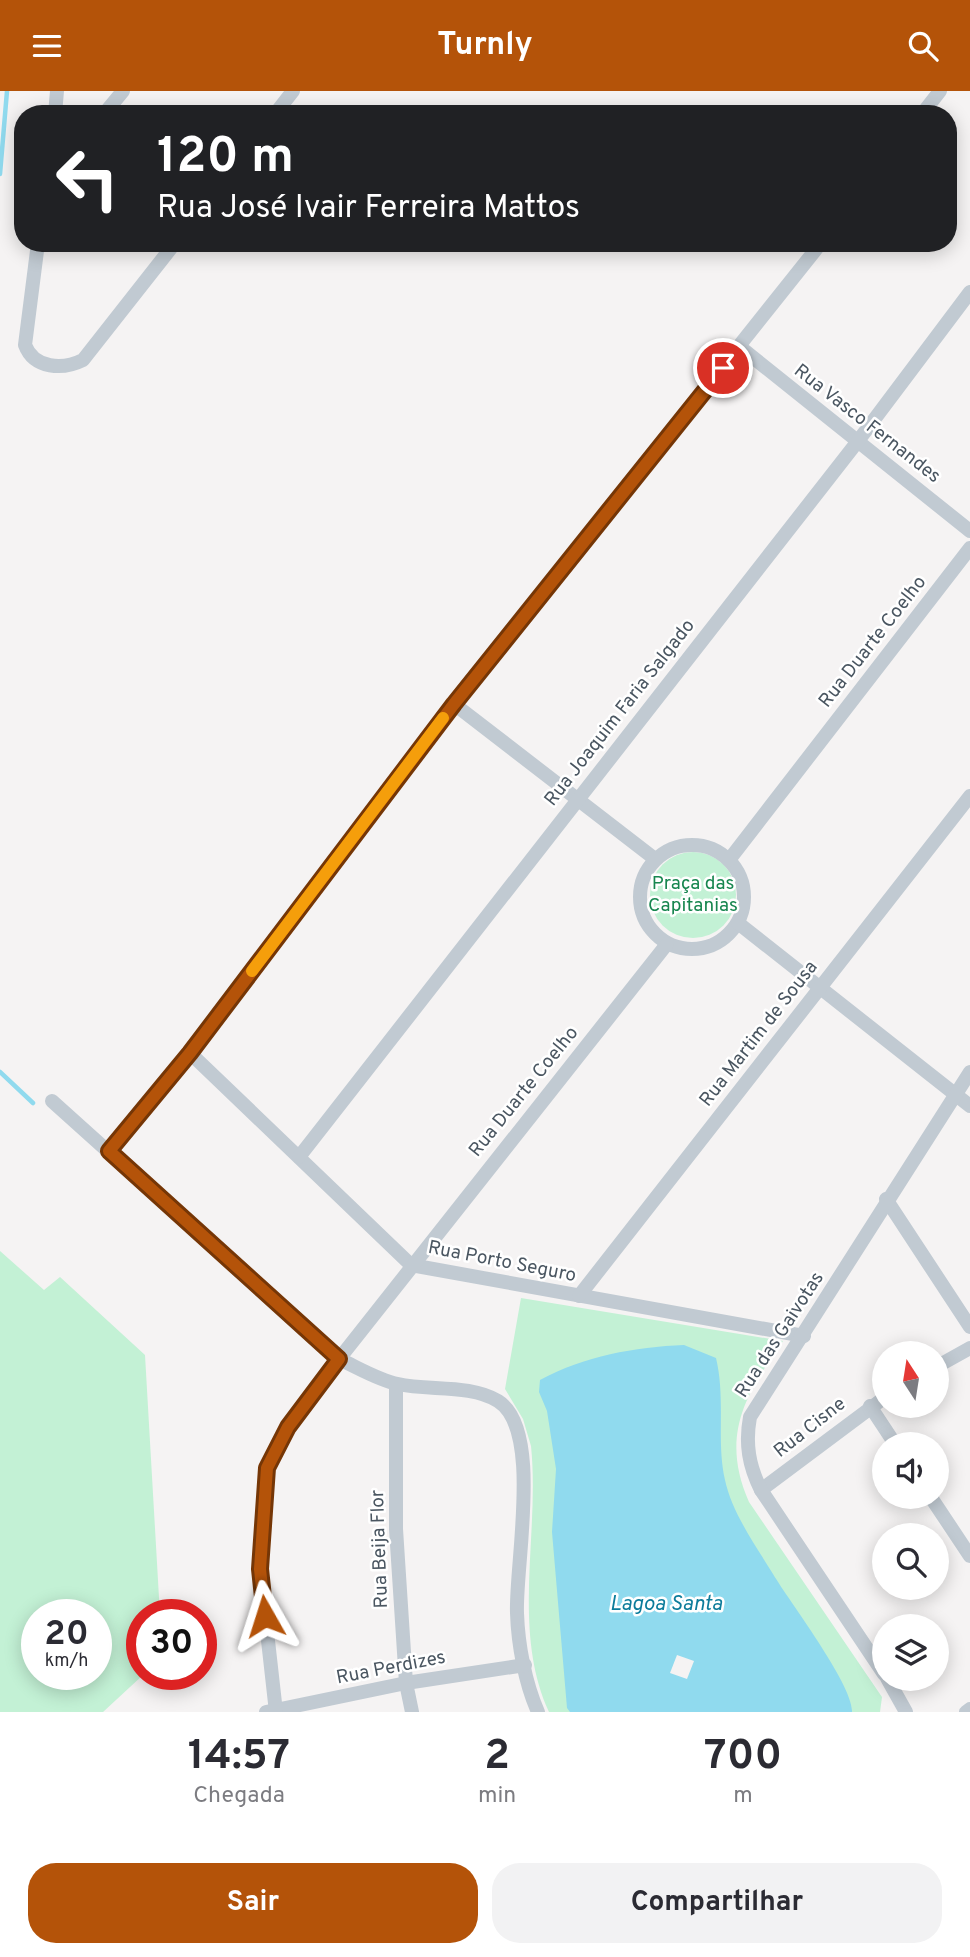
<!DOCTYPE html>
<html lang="pt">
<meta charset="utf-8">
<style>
:root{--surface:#fff;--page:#f2f2f3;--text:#2b2b33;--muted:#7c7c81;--accent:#b45309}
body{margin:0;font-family:Overpass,sans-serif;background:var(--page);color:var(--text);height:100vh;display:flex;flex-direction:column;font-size:26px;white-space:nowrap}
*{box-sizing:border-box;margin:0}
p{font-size:23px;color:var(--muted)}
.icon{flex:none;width:38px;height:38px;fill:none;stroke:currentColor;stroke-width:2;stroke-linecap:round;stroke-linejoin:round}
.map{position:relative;height:1621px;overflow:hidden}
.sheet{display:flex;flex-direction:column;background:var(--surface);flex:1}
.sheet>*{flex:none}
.top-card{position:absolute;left:14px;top:14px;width:943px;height:147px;border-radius:28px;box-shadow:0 4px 18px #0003;background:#202124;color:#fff;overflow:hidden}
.needle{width:46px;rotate:348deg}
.controls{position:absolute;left:872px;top:1250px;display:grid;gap:14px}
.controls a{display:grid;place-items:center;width:77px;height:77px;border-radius:50%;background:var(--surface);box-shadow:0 4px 18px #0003;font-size:35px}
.speed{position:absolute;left:21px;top:1508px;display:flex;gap:14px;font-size:35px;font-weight:700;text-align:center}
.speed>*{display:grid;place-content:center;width:91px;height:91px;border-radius:50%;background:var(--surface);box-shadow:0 4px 18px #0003;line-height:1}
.speed small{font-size:18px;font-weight:400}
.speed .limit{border:10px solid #d22;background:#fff;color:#111}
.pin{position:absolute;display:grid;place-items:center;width:60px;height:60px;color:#fff;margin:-30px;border:4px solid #fff;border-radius:50%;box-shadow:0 2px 7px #0007}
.me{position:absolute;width:77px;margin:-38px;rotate:354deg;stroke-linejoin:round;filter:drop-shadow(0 0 5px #0008)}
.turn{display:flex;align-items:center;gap:24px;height:147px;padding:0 28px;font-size:32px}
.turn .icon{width:91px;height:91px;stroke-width:2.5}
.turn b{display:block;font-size:49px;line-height:60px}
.eta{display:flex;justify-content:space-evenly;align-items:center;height:119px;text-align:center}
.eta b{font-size:42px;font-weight:700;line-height:49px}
.button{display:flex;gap:14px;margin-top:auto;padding:14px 28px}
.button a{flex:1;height:80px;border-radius:28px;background:var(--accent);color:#fff;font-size:28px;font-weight:700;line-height:80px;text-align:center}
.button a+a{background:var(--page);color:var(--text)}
header{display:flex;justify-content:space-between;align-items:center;height:91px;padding:0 28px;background:var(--accent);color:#fff;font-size:32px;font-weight:700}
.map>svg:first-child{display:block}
.green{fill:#c3f1d5;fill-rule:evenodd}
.water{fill:#90daee}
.pier{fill:#f5f3f3}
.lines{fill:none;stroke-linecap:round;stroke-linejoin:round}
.stream{stroke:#90daee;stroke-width:4.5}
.street{stroke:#c1cad2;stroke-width:14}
.route-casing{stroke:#753606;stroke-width:18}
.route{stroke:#b45309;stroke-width:12}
.slow{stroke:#f59e0b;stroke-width:12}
.labels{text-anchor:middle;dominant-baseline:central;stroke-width:5;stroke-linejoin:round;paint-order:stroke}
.street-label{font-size:19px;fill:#4a5661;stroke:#fff}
.park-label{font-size:19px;fill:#17864f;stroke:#fff}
.water-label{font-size:21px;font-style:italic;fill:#0c7c9b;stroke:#fff}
</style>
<header><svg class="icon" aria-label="menu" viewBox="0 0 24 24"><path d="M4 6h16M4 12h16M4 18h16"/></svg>Turnly<svg class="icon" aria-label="search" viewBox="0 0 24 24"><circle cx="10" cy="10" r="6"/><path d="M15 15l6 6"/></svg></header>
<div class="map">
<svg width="970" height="1621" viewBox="0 0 970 1621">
<rect width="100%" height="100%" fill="#f5f3f3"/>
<!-- green -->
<g class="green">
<circle cx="693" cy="804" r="43"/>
<path d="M0,1160L44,1199L60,1186L145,1264L160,1524H142L143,1584L103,1621H0ZM37,1524H96V1584H37Z"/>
<path d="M521,1207L783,1250C745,1304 720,1345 749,1411L882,1606L880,1621H549C511,1538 540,1443 531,1355L523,1328L505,1298Z"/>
</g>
<!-- water -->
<path class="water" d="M684,1254L716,1267C726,1309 716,1350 725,1389C732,1422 756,1455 773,1483C789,1510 854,1595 852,1621H570L567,1617L552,1441L556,1378L547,1320L539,1301L540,1289C584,1265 635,1256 684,1254Z"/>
<!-- pier -->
<path class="pier" d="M677,1564L694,1570L687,1588L670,1582Z"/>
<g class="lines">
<!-- stream -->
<g class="stream">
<path d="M0,83L7,0"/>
<path d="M0,981L33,1012"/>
</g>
<!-- street -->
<g class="street">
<path d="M55,23L57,0"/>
<path d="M104,23L123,0"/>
<path d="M275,23L293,0"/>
<path d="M922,23L940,0"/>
<path d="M38,152L25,254C34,278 63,279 83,269L175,152"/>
<path d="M740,256L970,440"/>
<path d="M454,613L655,768"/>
<circle cx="692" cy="806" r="52"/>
<path d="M729,769L970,457"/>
<path d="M738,832L970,1015"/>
<path d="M190,962L411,1174L804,1245"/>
<path d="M52,1010L339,1268C357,1276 378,1289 398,1293C429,1300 470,1293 498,1310C543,1338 515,1474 517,1522C518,1553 525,1592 538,1621"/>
<path d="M109,1060L190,962L454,613L821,152"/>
<path d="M299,1066L858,350L970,201"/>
<path d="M886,1108L970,1236"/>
<path d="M579,1205L970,705"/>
<path d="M936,1276L970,1257"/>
<path d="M396,1293V1438L406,1592L412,1621"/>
<path d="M870,1315L895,1353"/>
<path d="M761,1399L884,1307"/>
<path d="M930,1405L970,1465"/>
<path d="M884,1583L761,1399C749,1375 745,1353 750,1326L970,981"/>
<path d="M887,1587L906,1621"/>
<path d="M266,1621L406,1592L525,1574"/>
<path d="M276,1621L260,1478L267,1377L287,1337L339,1268L667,853"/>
<path d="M966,1621L970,1618"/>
</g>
</g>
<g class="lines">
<defs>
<path id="route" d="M265,1525L260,1478L267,1377L288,1336L339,1268L109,1060L190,962L454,613L723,277"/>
</defs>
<!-- route casing -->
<use href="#route" class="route-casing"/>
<!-- route -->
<use href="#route" class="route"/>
<!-- slow -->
<path class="slow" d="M252,880L443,627"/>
</g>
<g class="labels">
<!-- street labels -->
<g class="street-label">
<text transform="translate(867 333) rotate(38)">Rua Vasco Fernandes</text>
<text transform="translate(873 551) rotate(-52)">Rua Duarte Coelho</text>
<text transform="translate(620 622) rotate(-52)">Rua Joaquim Faria Salgado</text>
<text transform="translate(759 943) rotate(-52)">Rua Martim de Sousa</text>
<text transform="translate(524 1001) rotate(-51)">Rua Duarte Coelho</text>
<text transform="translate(502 1171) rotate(11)">Rua Porto Seguro</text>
<text transform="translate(780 1244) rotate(-57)">Rua das Gaivotas</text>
<text transform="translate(810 1337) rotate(-38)">Rua Cisne</text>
<text transform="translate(380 1458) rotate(-92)">Rua Beija Flor</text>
<text transform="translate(391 1577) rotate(-11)">Rua Perdizes</text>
</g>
<!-- park labels -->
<g class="park-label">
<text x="693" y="793">Praça das<tspan x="693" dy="22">Capitanias</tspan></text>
</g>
<!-- water labels -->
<g class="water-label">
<text x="666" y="1513">Lagoa Santa</text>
</g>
</g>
</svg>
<div class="controls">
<a><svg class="needle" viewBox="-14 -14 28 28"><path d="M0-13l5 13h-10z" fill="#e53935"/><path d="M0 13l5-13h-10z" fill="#7c7c81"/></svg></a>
<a><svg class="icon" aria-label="sound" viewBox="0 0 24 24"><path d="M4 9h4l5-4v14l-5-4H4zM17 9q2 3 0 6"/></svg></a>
<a><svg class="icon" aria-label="search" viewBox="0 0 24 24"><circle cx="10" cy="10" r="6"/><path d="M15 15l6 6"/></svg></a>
<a><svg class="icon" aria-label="layers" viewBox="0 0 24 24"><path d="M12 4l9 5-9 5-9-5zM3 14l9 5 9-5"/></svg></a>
</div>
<div class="speed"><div>20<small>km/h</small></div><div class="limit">30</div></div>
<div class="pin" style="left:723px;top:277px;background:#d93025"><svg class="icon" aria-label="arrive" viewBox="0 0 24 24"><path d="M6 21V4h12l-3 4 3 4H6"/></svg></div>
<svg class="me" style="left:265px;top:1525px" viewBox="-20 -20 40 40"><path d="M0-17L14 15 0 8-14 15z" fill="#b45309" stroke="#fff" stroke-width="4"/></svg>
<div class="top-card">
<div class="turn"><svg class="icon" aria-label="left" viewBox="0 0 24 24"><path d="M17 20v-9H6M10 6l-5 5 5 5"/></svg><div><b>120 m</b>Rua José Ivair Ferreira Mattos</div></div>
</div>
</div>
<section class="sheet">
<div class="eta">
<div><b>14:57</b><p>Chegada</p></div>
<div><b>2</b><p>min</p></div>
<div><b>700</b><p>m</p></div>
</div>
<div class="button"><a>Sair</a><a>Compartilhar</a></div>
</section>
